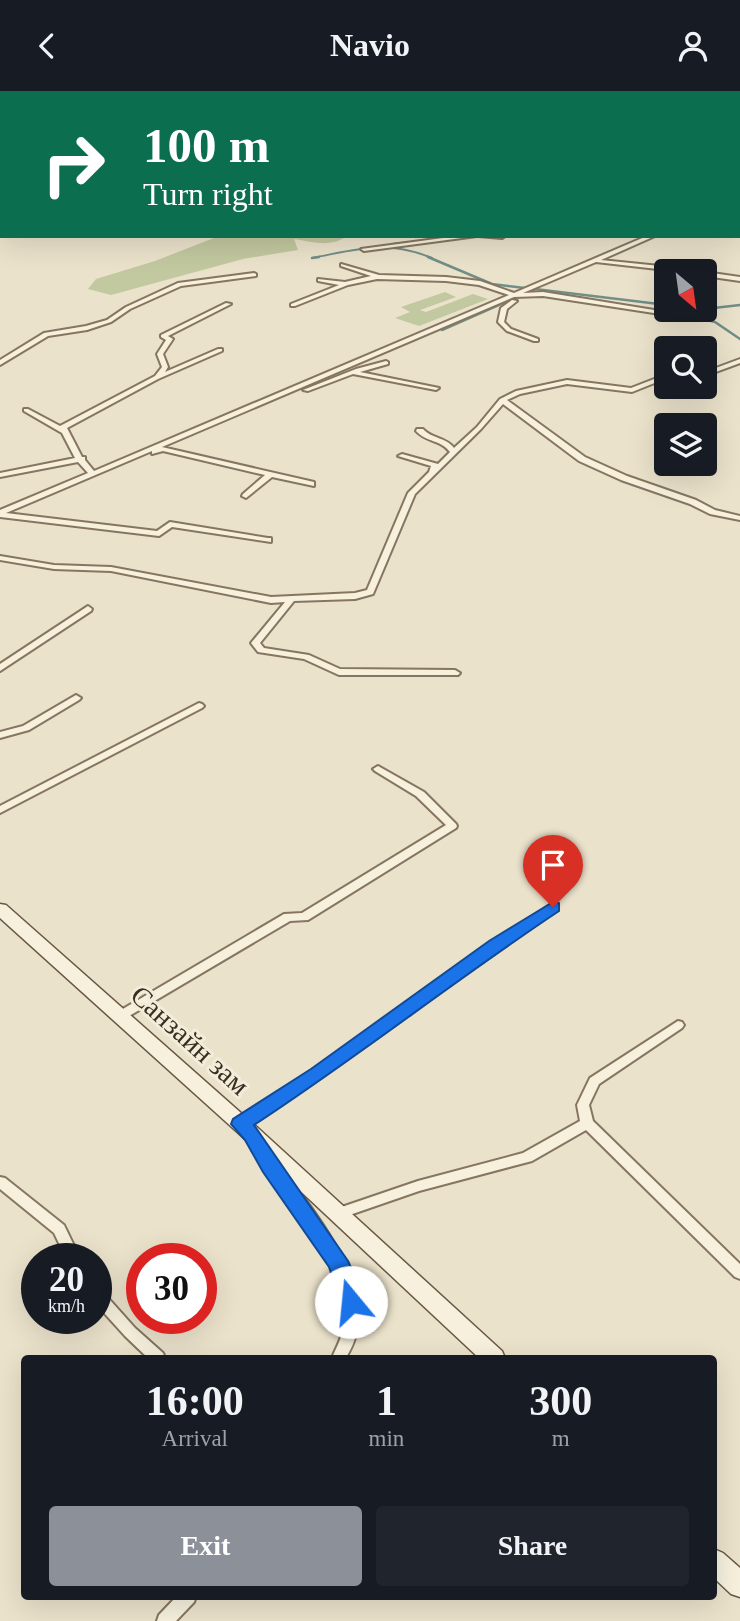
<!DOCTYPE html>
<meta charset="utf-8">
<style>
:root{--surface:#171b24;--page:#20242c;--text:#f1f3f6;--muted:#9ea1a6;--accent:#8c9099}
body{margin:0;font-family:Georgia,serif;background:var(--page);color:var(--text);height:100vh;display:flex;flex-direction:column;font-size:26px;white-space:nowrap}
*{box-sizing:border-box;margin:0}
p{font-size:23px;color:var(--muted)}
.icon{flex:none;width:38px;height:38px;fill:none;stroke:currentColor;stroke-width:2;stroke-linecap:round;stroke-linejoin:round}
.map{position:relative;flex:1;overflow:hidden}
.sheet{position:absolute;left:21px;top:1264px;width:696px;height:245px;display:flex;flex-direction:column;background:var(--surface);border-radius:7px;box-shadow:0 7px 28px #0002}
.sheet>*{flex:none}
.guide{position:absolute;left:0px;top:0px;width:740px;height:147px;box-shadow:0 7px 28px #0002;background:#0b6e4f;color:#fff;overflow:hidden}
.needle{width:46px;rotate:151deg}
.controls{position:absolute;left:654px;top:168px;display:grid;gap:14px}
.controls a{display:grid;place-items:center;width:63px;height:63px;border-radius:7px;background:var(--surface);box-shadow:0 7px 28px #0002;font-size:35px}
.speed{position:absolute;left:21px;top:1152px;display:flex;gap:14px;font-size:35px;font-weight:700;text-align:center}
.speed>*{display:grid;place-content:center;width:91px;height:91px;border-radius:50%;background:var(--surface);box-shadow:0 7px 28px #0002;line-height:1}
.speed small{font-size:18px;font-weight:400}
.speed .limit{border:10px solid #d22;background:#fff;color:#111}
.pin{position:absolute;display:grid;place-items:center;width:60px;height:60px;color:#fff;margin:-72px -30px;border-radius:50% 50% 50% 0;rotate:-45deg;box-shadow:0 0 7px #0007}
.pin .icon{rotate:45deg}
.me{position:absolute;width:77px;margin:-38px;rotate:343deg;stroke-linejoin:round;filter:drop-shadow(0 0 5px #0008)}
.turn{display:flex;align-items:center;gap:24px;height:147px;padding:0 28px;font-size:32px}
.turn .icon{width:91px;height:91px;stroke-width:2.5}
.turn b{display:block;font-size:49px;line-height:60px}
.eta{display:flex;justify-content:space-evenly;align-items:center;height:119px;text-align:center}
.eta b{font-size:42px;font-weight:800;line-height:49px}
.action{display:flex;gap:14px;margin-top:auto;padding:14px 28px}
.action a{flex:1;height:80px;border-radius:7px;background:var(--accent);color:#fff;font-size:28px;font-weight:800;line-height:80px;text-align:center}
.action a+a{background:var(--page);color:var(--text)}
header{display:flex;justify-content:space-between;align-items:center;height:91px;padding:0 28px;background:var(--surface);font-size:32px;font-weight:800}
.map>svg:first-child{display:block}
.green{fill:#c2c89f}
.lines{fill:none;stroke-linecap:round;stroke-linejoin:round}
.stream-far1{stroke:#728e88;stroke-width:2}
.stream{stroke:#728e88;stroke-width:2.5}
.street-casing{stroke:#867660;stroke-width:4}
.secondary-casing{stroke:#685743;stroke-width:3}
.street{fill:#f6f0dd;fill-rule:evenodd}
.secondary{fill:#f6f0dd;fill-rule:evenodd}
.route{fill:#1a73e8;stroke:#114b97;stroke-width:2}
.labels{text-anchor:middle;dominant-baseline:central;stroke-width:6;stroke-linejoin:round;paint-order:stroke}
.near-street-label{font-size:28px;fill:#382e22;stroke:#f3ecd9}
</style>
<header><svg class="icon" aria-label="back" viewBox="0 0 24 24"><path d="M15 5l-7 7 7 7"/></svg>Navio<svg class="icon" aria-label="person" viewBox="0 0 24 24"><circle cx="12" cy="8" r="4"/><path d="M4 21q1-7 8-7t8 7"/></svg></header>
<div class="map">
<svg width="740" height="1530" viewBox="0 0 740 1530">
<rect width="100%" height="100%" fill="#ebe2cb"/>
<!-- green -->
<g class="green">
<path d="M339,0H734L330,2Z"/>
<path d="M219,145H347C330,157 313,151 294,148L298,159L243,168L111,204L88,198L96,188L155,170Z"/>
<path d="M445,201L456,206L420,219L426,221L473,203L488,208L419,235L395,227L410,221L401,216Z"/>
</g>
<g class="lines">
<!-- stream-far1 -->
<g class="stream-far1">
<path d="M392,153L432,149"/>
<path d="M312,167C359,158 386,148 432,167"/>
</g>
<!-- stream -->
<g class="stream">
<path d="M428,166L492,193L525,197"/>
<path d="M312,167L319,166"/>
<path d="M705,218L740,214"/>
<path d="M669,219L715,231L740,248"/>
<path d="M442,239L535,198L667,214"/>
</g>
<defs>
<g id="street">
<rect x="738" y="41" width="2" height="2"/>
<path d="M740,105V109H738V106Z"/>
<rect x="738" y="139" width="2" height="4"/>
<path d="M458,145H477L364,160L361,158Z"/>
<path d="M478,145H505L502,147Z"/>
<path d="M647,145H655L601,169L689,178L692,180H675L596,171L523,202L543,201L691,225L694,227L693,228L543,205L514,206L162,356L314,391V395L272,386L246,407L242,405L243,403L265,384L163,360L152,363V360L6,422L157,440L170,431L268,447H271V451L172,436L159,445L0,426V419L88,382L78,371L0,386V382L75,367L62,342L24,320V318H28L60,335L155,285L162,276L157,263L166,249L161,246V244L226,212L231,213L168,245L173,248L163,263L168,276L165,281L218,258H222V260L158,288L67,337L82,366H85V369L94,380L509,204L479,194L446,190L377,188L348,194L295,215H291V213L339,194L318,190V188L345,191L371,185L341,175V173L379,184L446,186L480,190L514,202Z"/>
<path d="M705,181L740,186V190L705,185Z"/>
<path d="M254,182L256,183V185L181,195L130,218L111,231L87,239L48,245L0,274V269L44,242L86,235L107,229L126,216L178,192Z"/>
<path d="M512,209L517,210L507,218L504,231L511,238L538,248V250H534L507,240L498,231L501,217Z"/>
<path d="M740,268V272L705,285V281Z"/>
<path d="M386,270L388,271V273L360,281L439,297L436,299L353,283L308,300L303,299L356,278Z"/>
<path d="M667,283V287L632,301L567,293L520,303L507,309L585,366L627,385L696,409L715,419L740,425V429L710,423L690,413L621,389L579,370L503,313L481,338L415,403L373,503L355,508L294,510L260,552L264,557L309,564L340,578L455,579L460,582L458,584H339L304,568L258,561L251,552L285,511L271,512L111,480L54,478L0,469V465L54,474L111,476L271,506L355,502L367,499L408,402L429,381L431,375L398,365L402,363L438,373L450,361C440,348 427,352 416,340L417,338H423C432,348 446,346 454,357L477,336L500,308L516,300L567,289L631,297Z"/>
<path d="M88,515L92,518L91,520L0,580V573Z"/>
<path d="M76,604L81,607L79,609L29,639L0,647V641L23,635Z"/>
<path d="M199,612L202,613L204,615L202,617L0,722V715Z"/>
<path d="M378,675L424,701L456,733L457,735L456,737L308,829L290,830L124,928H116L114,925L116,922L284,823L302,822L446,734L416,705L375,680L373,678Z"/>
<path d="M553,812L558,816L557,819L284,1010L244,1036L240,1038L236,1036L234,1033L236,1030L315,977L510,840Z"/>
<path d="M678,930L682,931L684,934L682,937L599,993L589,1014L593,1030L740,1173V1188L735,1186L586,1039L532,1070L419,1100L338,1128L333,1127L331,1123L333,1119L418,1090L523,1062L580,1030L577,1014L590,987Z"/>
<path d="M257,1050L262,1051C300,1106 366,1170 356,1242C355,1251 350,1259 346,1267H332C335,1259 340,1251 342,1242C353,1172 289,1111 252,1059L251,1055L252,1051Z"/>
<path d="M0,1086L5,1087L64,1134L80,1167H66L54,1142L0,1098Z"/>
<path d="M96,1197L101,1199L135,1237L163,1262L165,1267H148L125,1245L96,1213Z"/>
<path d="M177,1505H196L194,1511L176,1530H157L159,1524Z"/>
</g>
<g id="secondary">
<path d="M0,813L6,814L259,1038L502,1260L505,1267H479L245,1048L0,827Z"/>
<path d="M714,1458L723,1462L740,1477V1506L731,1503L714,1487Z"/>
</g>
</defs>
<!-- street casing -->
<use href="#street" class="street-casing"/>
<!-- secondary casing -->
<use href="#secondary" class="secondary-casing"/>
<!-- street -->
<use href="#street" class="street"/>
<!-- secondary -->
<use href="#secondary" class="secondary"/>
</g>
<!-- route -->
<path class="route" d="M553,811L559,812V820C455,889 358,966 254,1034L348,1170C354,1184 366,1202 358,1217L351,1220L343,1217L329,1176L263,1081L245,1049L231,1033L233,1028L311,978L489,850Z"/>
<g class="labels">
<!-- near-street labels -->
<g class="near-street-label">
<text transform="translate(190 949) rotate(42)">Санзайн зам</text>
</g>
</g>
</svg>
<div class="controls">
<a><svg class="needle" viewBox="-14 -14 28 28"><path d="M0-13l5 13h-10z" fill="#e53935"/><path d="M0 13l5-13h-10z" fill="#9ea1a6"/></svg></a>
<a><svg class="icon" aria-label="search" viewBox="0 0 24 24"><circle cx="10" cy="10" r="6"/><path d="M15 15l6 6"/></svg></a>
<a><svg class="icon" aria-label="layers" viewBox="0 0 24 24"><path d="M12 4l9 5-9 5-9-5zM3 14l9 5 9-5"/></svg></a>
</div>
<div class="speed"><div>20<small>km/h</small></div><div class="limit">30</div></div>
<div class="pin" style="left:553px;top:816px;background:#d93025"><svg class="icon" aria-label="arrive" viewBox="0 0 24 24"><path d="M6 21V4h12l-3 4 3 4H6"/></svg></div>
<svg class="me" style="left:351px;top:1211px" viewBox="-20 -20 40 40"><circle r="19" fill="#fff"/><path d="M0-13L10 11 0 6-10 11z" fill="#1a73e8"/></svg>
<div class="guide">
<div class="turn"><svg class="icon" aria-label="right" viewBox="0 0 24 24"><path d="M7 20v-9h11M14 6l5 5-5 5"/></svg><div><b>100 m</b>Turn right</div></div>
</div>
<section class="sheet">
<div class="eta">
<div><b>16:00</b><p>Arrival</p></div>
<div><b>1</b><p>min</p></div>
<div><b>300</b><p>m</p></div>
</div>
<div class="action"><a>Exit</a><a>Share</a></div>
</section>
</div>
